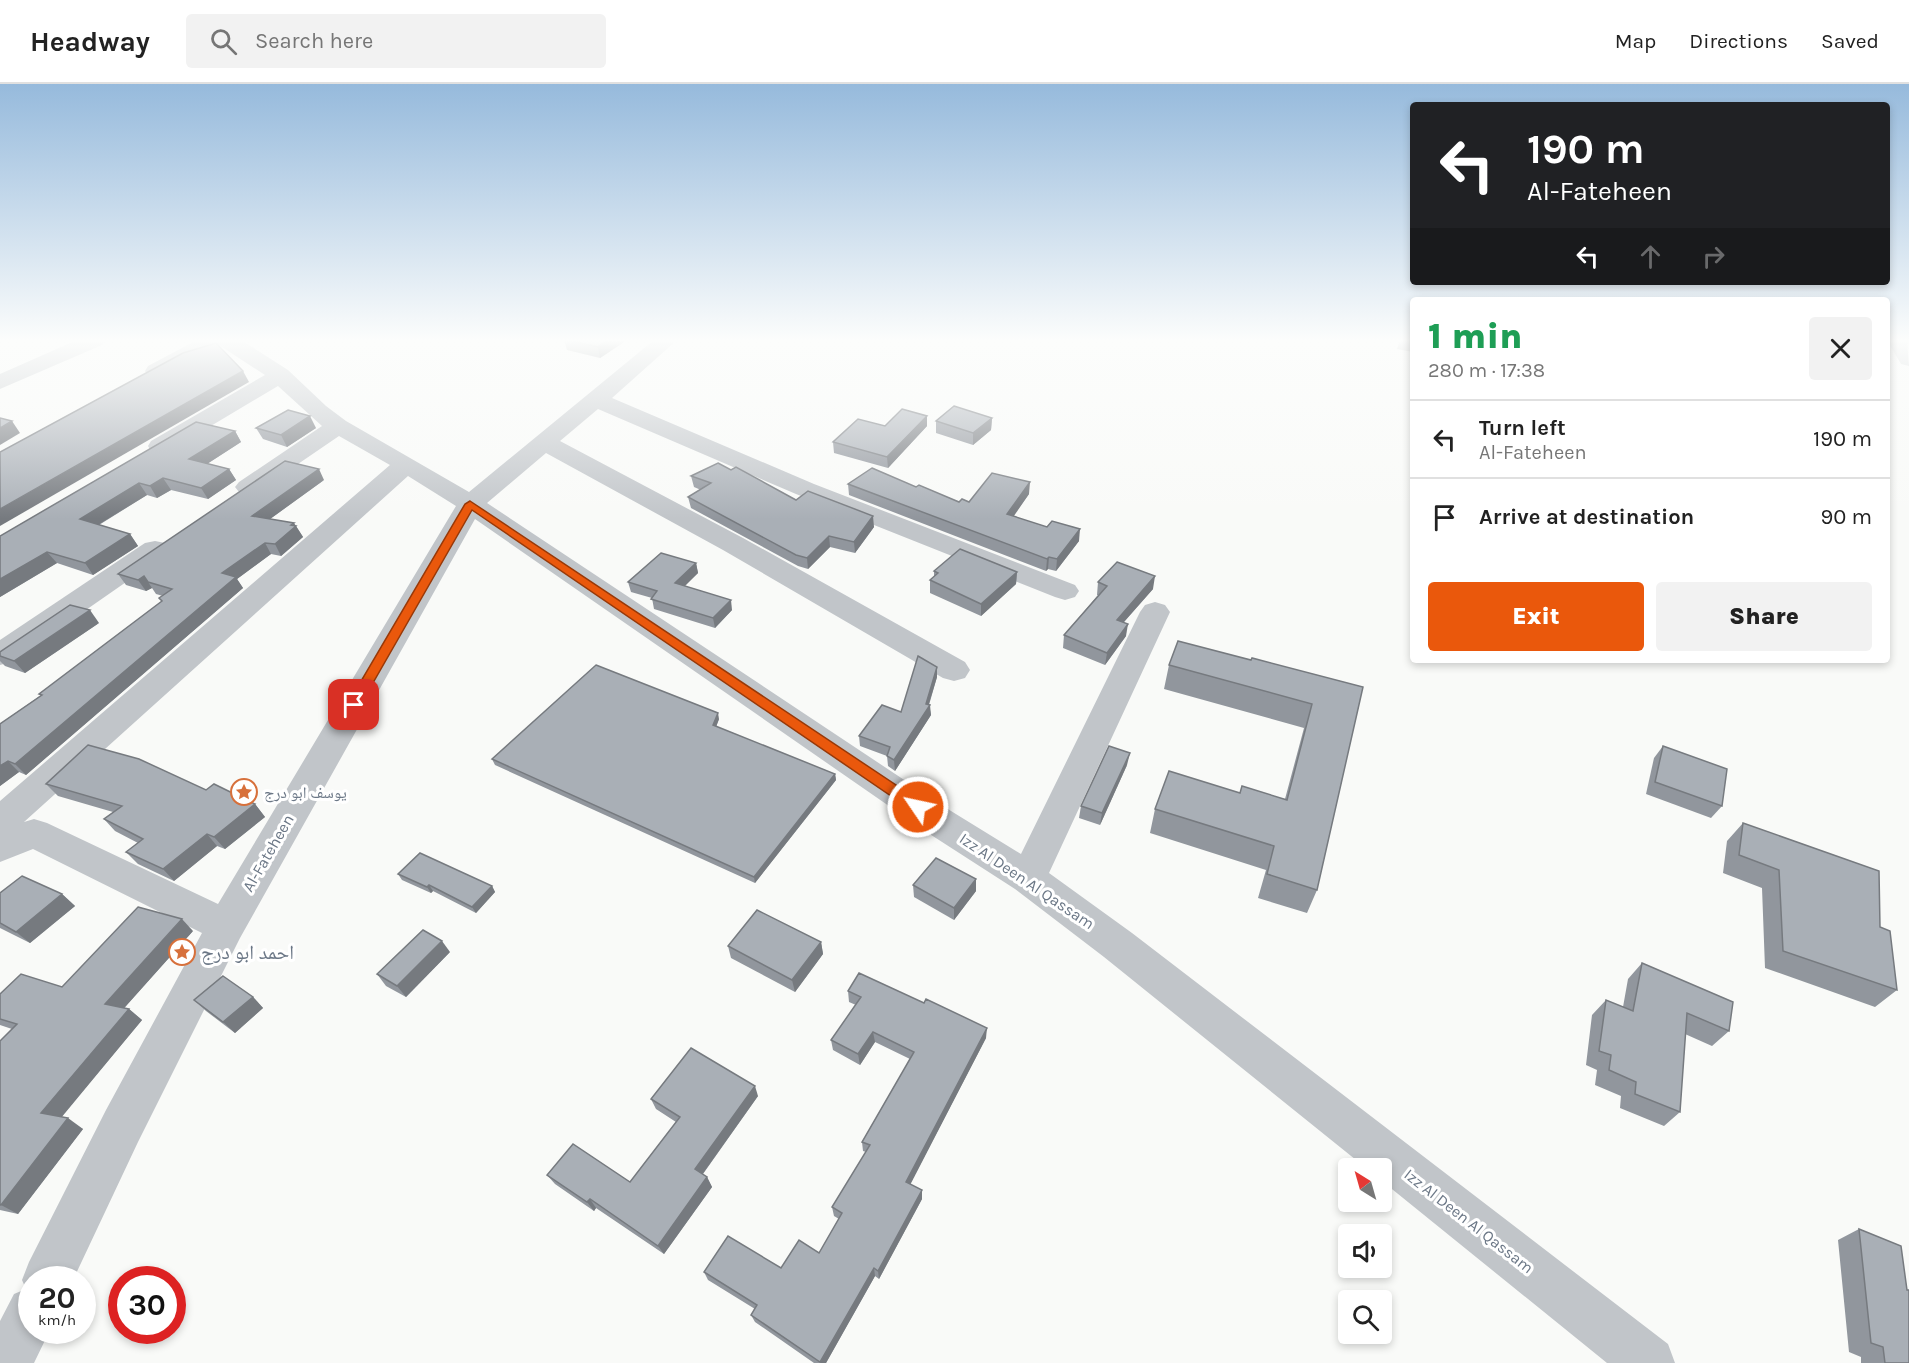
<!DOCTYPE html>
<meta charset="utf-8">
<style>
:root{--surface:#fff;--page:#f2f2f2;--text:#222;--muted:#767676;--line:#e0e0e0;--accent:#ea580c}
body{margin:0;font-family:Karla,"Noto Naskh Arabic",sans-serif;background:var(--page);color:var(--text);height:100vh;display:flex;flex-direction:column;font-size:22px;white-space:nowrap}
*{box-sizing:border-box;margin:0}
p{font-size:20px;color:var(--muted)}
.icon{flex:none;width:33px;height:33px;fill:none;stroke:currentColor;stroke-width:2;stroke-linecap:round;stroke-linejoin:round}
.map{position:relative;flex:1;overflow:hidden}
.details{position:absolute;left:1410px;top:213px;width:480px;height:366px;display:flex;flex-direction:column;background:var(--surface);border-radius:6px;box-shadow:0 3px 9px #0003}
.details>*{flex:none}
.banner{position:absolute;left:1410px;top:18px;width:480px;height:183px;border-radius:6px;box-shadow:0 3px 9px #0003;background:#202124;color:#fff;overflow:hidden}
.needle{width:39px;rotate:323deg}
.fabs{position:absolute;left:1338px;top:1074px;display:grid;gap:12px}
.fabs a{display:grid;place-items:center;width:54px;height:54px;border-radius:6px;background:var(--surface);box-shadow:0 3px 9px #0003;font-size:30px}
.speed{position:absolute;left:18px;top:1182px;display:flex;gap:12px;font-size:30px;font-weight:700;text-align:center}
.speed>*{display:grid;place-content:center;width:78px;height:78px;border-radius:50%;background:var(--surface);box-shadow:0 3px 9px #0003;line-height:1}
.speed small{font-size:15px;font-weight:400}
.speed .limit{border:9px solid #d22;background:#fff;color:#111}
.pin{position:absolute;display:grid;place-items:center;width:51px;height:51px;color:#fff;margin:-26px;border-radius:12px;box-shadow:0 3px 9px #0006}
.me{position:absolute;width:66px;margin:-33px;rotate:304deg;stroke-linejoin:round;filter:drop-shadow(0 0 4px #0008)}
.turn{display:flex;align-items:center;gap:21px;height:126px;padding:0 18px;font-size:27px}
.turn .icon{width:78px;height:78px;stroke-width:2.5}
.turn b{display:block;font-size:42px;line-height:51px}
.lanes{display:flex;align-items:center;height:57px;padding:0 18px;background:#0003;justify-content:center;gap:30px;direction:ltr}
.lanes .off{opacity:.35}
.round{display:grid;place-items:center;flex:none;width:63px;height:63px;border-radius:6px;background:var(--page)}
.head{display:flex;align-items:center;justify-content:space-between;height:102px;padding:0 18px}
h1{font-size:36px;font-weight:800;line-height:45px;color:#1e9e55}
.primary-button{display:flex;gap:12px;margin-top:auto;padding:12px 18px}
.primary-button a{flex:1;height:69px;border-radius:6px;background:var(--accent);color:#fff;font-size:24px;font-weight:800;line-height:69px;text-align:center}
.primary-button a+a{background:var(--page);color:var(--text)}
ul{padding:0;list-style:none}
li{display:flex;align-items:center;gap:18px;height:78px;padding:0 18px;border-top:2px solid var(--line)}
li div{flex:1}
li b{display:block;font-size:22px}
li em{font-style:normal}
header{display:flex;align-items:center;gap:36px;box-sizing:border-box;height:84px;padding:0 30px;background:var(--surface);border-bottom:2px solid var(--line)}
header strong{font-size:28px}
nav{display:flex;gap:33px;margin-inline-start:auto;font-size:21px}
.search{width:420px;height:54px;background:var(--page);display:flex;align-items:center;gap:15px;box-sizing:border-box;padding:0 21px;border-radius:6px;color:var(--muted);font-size:22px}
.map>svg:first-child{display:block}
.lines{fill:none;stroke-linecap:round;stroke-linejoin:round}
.minor{fill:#c1c5c9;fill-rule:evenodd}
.wall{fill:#91969d}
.shaded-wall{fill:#767a7f}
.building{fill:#a9afb6;stroke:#767a7f;stroke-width:1.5}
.route{fill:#ea580c;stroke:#983908;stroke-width:1.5}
.labels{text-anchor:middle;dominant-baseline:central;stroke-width:6;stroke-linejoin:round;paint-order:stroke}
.poi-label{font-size:16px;fill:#6b7786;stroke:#fff;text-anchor:start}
.street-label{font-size:16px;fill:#6b7786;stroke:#fff}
.near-poi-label{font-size:20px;fill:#6b7786;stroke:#fff;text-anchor:start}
</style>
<header>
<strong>Headway</strong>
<div class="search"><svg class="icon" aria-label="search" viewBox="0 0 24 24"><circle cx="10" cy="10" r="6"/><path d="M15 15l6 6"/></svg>Search here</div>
<nav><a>Map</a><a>Directions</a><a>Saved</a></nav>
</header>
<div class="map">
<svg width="1909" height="1279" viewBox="0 0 1909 1279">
<rect width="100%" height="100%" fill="#f9faf8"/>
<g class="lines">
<!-- minor -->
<g class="minor">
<path d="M77,256H105L102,261L0,305V290Z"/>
<path d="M197,256H241L288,286L326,322L346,337L469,408L654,256H677L612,314L814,400L1075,501L1079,507L1075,513L1065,516L1055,513L796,410L598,325L560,357L743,454L965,578L970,586L965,594L954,597L943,594L723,466L546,369L487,419L951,727L1021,770L1140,528L1145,521L1155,518L1165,521L1170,528L1049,789L1132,849L1668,1260L1675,1279H1607L1382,1097V1084H1366L1104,873L1015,805L925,747L475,435L240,854L138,1058L73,1196H32V1246H50L34,1279H0V1237L14,1210L26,1205L22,1196L29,1178L106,1026L202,849L33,765L0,778V717L390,381L339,352L257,408L248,411L239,408L235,403L239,398L322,342L278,302L169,367L160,369L151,367L148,362L151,357L265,291L219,261L164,292L156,294L148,292L145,287L148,282ZM408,392L456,422L218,820L47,739L34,735L24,738Z"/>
<path d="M1887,256H1907L1909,282L1901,280Z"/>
<path d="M155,457L165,459L169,465L165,471L11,578L0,581V556L145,459Z"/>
</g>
</g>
<!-- wall -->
<g class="wall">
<path d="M564,256H627L600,274L567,266Z"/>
<path d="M1400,256H1413V268L1397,265Z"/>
<path d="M927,332V342L888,384L834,369L833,358L885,342Z"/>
<path d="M992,334L991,346L973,361L936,349V337Z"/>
<path d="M256,344H316L287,363L263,355Z"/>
<path d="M235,347L241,358L207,380L229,385L236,396L208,415L171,406L157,414L147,411L99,441L130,450L138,462L93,491L57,479L0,513V452Z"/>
<path d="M731,386L796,416L874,443L855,469L830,463L808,485L798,482L691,424L688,413L701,406L694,403L691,392Z"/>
<path d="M324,396L270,435L296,442L303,453L281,472L271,470L237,495L243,504L26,691L19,688L0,702V640L41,611L39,610L162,517L163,512L156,510L152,504L146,507L126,501L118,490Z"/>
<path d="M848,400L916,403L959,418H969L1029,410L1013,432L1079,457L1056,487L1048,485L1046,487L849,411Z"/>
<path d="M696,479L698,489L684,502L732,526L715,544L654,525L652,514L631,508L628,498Z"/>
<path d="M934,487L1017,488L1016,500L981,532L930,509V496L934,493Z"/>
<path d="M1098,498L1153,505L1124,538L1126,552L1105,581L1063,564L1064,551L1098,511H1097Z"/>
<path d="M99,539L25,589L5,582L0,577V568Z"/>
<path d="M1251,576L1363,603L1317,806L1307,829L1258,814L1266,786L1150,749L1155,725L1240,709L1285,715L1304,644L1164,605L1169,581Z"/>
<path d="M937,583V593L929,621L931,631L895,687L888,682L887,672L860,662L859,652L901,628Z"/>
<path d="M719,635L716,643L835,690L836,696L755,799L495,681L492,675Z"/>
<path d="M1663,662L1722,722L1711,734L1646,710L1654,674Z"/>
<path d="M1127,681L1100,741L1079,734L1081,722Z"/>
<path d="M46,700L206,706L255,720L265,733L225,765L217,762L174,797L138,780L126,768L138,759L115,747L104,735L113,728L58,712Z"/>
<path d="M1743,739L1880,843L1897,906L1875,923L1765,884L1762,804L1723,789L1727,757Z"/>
<path d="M398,790L492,802L495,808L476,829L433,807L431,809L402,796Z"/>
<path d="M913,801L976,807L954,836L914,813Z"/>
<path d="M0,809L62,810L75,822L30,859L0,844Z"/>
<path d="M193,847L124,924L129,925L142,936L61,1033L83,1045L18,1130L0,1126V957L12,945L0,941V910L62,903Z"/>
<path d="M821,858L823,870L795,908L731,874L728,862Z"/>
<path d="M450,868L406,913L386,902L377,890Z"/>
<path d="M1642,879L1729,947L1712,962L1685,950L1680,1028L1664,1042L1620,1024L1621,1012L1595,1001L1597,986L1586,981L1592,931L1606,916L1623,923L1628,895Z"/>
<path d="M848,907L986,954L910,1100L922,1115L879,1195L875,1192L826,1279H814L755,1238L751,1231L755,1225L708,1196L704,1188L781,1184L819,1169L839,1135L834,1132L832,1123L866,1068L863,1067L862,1058L910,975L875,958L860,981L833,966L831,956L856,921L849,918Z"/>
<path d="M253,913L263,924L235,949L206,927L194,916Z"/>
<path d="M758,1012L703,1090L707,1093L712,1103L664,1170L596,1124L594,1127L555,1100L547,1091L630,1098L676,1038L656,1025L651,1015Z"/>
<path d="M1859,1145L1907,1206L1909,1279H1861V1273L1849,1268L1838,1156Z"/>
</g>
<!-- shaded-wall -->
<g class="shaded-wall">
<path d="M609,256H627L600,274L598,263Z"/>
<path d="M243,287L249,298L0,442V425Z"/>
<path d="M310,332L316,344L287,363L281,351Z"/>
<path d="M927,332V342L888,384L887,373Z"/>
<path d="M992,334L991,346L973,361V349Z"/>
<path d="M12,337L20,349L0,361V344Z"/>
<path d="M235,347L241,358L196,387L189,375Z"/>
<path d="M229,385L236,396L208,415L201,404Z"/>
<path d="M319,385L324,396L259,443L252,432Z"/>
<path d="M163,394L171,406L157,414L150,402Z"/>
<path d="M1030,398L1029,410L1007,442V430Z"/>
<path d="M139,399L147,411L88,447L80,435Z"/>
<path d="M873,432L874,443L855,469L854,458Z"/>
<path d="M294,439L303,453L281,472L275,460Z"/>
<path d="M1080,445L1079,457L1056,487L1057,475Z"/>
<path d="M130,450L138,462L93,491L85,479Z"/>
<path d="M829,452L830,463L808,485L807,474Z"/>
<path d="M265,459L271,470L237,495L243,504L26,691L15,680L222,489Z"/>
<path d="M47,468L57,479L0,513V495Z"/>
<path d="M1049,473L1048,485L1046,487L1047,475Z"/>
<path d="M696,479L698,489L678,509L675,499Z"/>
<path d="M1017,488L1016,500L981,532V520Z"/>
<path d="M144,492L152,504L146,507L138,496Z"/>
<path d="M1155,492L1153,505L1115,548L1117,536Z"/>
<path d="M731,516L732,526L715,544L713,534Z"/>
<path d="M90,526L99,539L25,589L14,577Z"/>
<path d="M1128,540L1126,552L1105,581L1107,569Z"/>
<path d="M937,583V593L927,626L930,621L931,631L895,687L894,676L926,620Z"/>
<path d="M718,629L719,635L714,648L713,641Z"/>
<path d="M1130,669L1127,681L1100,741L1102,729Z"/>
<path d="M8,677L19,688L0,702V682Z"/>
<path d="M835,690L836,696L755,799L754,793Z"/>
<path d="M255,720L265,733L225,765L214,753Z"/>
<path d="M207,750L217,762L174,797L163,785Z"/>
<path d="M976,795V807L954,836V824Z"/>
<path d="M429,801L433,807L431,809L427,803Z"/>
<path d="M492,802L495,808L476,829L472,823Z"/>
<path d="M62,810L75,822L30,859L16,848Z"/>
<path d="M182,835L193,847L118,931L105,920Z"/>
<path d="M442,857L450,868L406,913L397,902Z"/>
<path d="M821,858L823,870L795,908L792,896Z"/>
<path d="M253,913L263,924L235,949L223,938Z"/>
<path d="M129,925L142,936L56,1040L41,1029Z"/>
<path d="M987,944L986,954L907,1107L906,1098Z"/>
<path d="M873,948L875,958L860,981L858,970Z"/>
<path d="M755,1002L758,1012L699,1095L695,1085Z"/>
<path d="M68,1034L83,1045L18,1130L1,1121Z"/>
<path d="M707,1093L712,1103L664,1170L658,1162Z"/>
<path d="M922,1106V1115L879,1195L878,1187Z"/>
<path d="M590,1115L596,1124L594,1127L587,1118Z"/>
<path d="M874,1184L875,1192L826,1279H820Z"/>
</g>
<!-- building -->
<g class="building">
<path d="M567,256H609L598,263Z"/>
<path d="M216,259L243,287L0,425V368L183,269Z"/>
<path d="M954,322L992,334L973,349L936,337Z"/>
<path d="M902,325L927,332L887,373L833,358L858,335L885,342Z"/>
<path d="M288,326L310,332L281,351L256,344Z"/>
<path d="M0,334L12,337L0,344Z"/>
<path d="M196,338L235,347L189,375L229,385L201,404L163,394L150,402L139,399L80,435L130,450L85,479L47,468L0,495V452Z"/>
<path d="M285,377L319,385L252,432L294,439L291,441L296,442L275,460L265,459L222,489L236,493L15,680L8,677L0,682V640L42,611L39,610L162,517L159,514L172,505L148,498L144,492L138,496L118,490Z"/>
<path d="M718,379L731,386L736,383L796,416L808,407L873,432L854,458L829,452L807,474L796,471L688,413L711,399L691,392Z"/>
<path d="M872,384L916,403L919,401L959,418L962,415L969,418L992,389L1030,398L1007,430L1047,443L1052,437L1080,445L1057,475L1049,473L1047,475L848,400Z"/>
<path d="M960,465L1017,488L981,520L930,496L938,489L934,487Z"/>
<path d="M661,469L696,479L675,499L731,516L713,534L651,515L657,507L628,498Z"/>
<path d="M1117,478L1155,492L1117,536L1128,540L1107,569L1064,551L1107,502L1098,498Z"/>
<path d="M70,521L90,526L14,577L0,572V568Z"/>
<path d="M1178,557L1251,576L1252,574L1363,603L1317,806L1267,790L1274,762L1155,725L1169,687L1240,709L1242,702L1287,716L1312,620L1169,581Z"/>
<path d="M918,572L937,583L926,620L930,621L894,676L887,672L890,663L859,652L882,621L901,628Z"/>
<path d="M596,581L718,629L713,641L835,690L754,793L492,675Z"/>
<path d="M88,661L139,675L206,706L214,700L255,720L214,753L207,750L163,785L126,768L143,755L104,735L122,722L46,700Z"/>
<path d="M1109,662L1130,669L1102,729L1081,722Z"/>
<path d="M1663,662L1727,685L1722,722L1655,698Z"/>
<path d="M1743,739L1879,787L1880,843L1890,847L1897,906L1783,867L1779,786L1739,771Z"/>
<path d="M420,769L492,802L472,823L429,801L427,803L398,790Z"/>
<path d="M936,774L976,795L954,824L913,801Z"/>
<path d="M22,792L62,810L16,848L0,839V809Z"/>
<path d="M138,823L182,835L105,920L129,925L41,1029L68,1034L1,1121H0V957L17,940L0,935V910L21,890L62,903Z"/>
<path d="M757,826L821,858L792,896L728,862Z"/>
<path d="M423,846L442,857L397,902L377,890Z"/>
<path d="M1642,879L1733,918L1729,947L1687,929L1680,1028L1635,1010L1636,998L1609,986L1611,971L1599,967L1606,916L1633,927Z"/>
<path d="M859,889L924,919L926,915L987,944L906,1098L922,1106L878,1187L874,1184L820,1278L751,1231L757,1221L704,1188L728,1152L781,1184L799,1156L819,1169L842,1129L832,1123L870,1061L862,1058L914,968L873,948L858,970L831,956L861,913L848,907Z"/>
<path d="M223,892L253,913L223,938L194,916Z"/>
<path d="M691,964L755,1002L695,1085L707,1093L658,1162L590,1115L587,1118L547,1091L573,1060L630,1098L680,1033L651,1015Z"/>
<path d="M1859,1145L1901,1162L1907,1206H1909V1279H1885L1883,1263L1871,1259Z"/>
</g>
<!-- sky -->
<linearGradient id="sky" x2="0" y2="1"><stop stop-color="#96badc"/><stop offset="0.59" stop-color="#fcfdfc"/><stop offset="1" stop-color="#fcfdfc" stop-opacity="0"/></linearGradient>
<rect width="1909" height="435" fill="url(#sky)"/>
<!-- route -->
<path class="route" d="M470,417L923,719L925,723L923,727H913L472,426L358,625H349L347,621L465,420Z"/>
<!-- icons -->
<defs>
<symbol id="sight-ring" viewBox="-11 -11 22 22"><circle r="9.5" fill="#fff" stroke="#d7703b" stroke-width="1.5"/><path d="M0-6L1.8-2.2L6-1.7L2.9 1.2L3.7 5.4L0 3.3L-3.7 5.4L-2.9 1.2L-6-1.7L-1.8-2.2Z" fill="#d7703b"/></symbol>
</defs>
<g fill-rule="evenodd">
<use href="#sight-ring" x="229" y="693" width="30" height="30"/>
<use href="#sight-ring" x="167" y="853" width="30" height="30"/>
</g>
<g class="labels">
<!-- poi labels -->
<g class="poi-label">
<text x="264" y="708">يوسف ابو درج</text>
</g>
<!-- street labels -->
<g class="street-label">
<text transform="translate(268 769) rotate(-60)">Al-Fateheen</text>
<text transform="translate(1027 797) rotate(34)">Izz Al Deen Al Qassam</text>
<text transform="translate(1469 1137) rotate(38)">Izz Al Deen Al Qassam</text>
</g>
<!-- near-poi labels -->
<g class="near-poi-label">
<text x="201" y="868">احمد ابو درج</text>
</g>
</g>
</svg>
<div class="fabs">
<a><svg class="needle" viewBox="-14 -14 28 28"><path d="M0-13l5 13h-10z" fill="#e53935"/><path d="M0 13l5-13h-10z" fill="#767676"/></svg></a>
<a><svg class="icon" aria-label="sound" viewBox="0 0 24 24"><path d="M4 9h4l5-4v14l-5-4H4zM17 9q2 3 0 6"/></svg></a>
<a><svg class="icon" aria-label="search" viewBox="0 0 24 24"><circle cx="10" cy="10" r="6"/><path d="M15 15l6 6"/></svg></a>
</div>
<div class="speed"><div>20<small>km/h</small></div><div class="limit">30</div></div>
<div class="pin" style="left:354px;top:621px;background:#d93025"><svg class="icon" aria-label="arrive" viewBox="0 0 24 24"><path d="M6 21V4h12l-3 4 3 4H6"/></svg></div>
<svg class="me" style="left:918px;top:723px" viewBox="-20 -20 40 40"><circle r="17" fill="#ea580c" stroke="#fff" stroke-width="3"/><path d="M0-11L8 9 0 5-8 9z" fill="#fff"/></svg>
<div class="banner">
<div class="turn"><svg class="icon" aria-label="left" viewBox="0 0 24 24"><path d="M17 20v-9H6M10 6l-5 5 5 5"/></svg><div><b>190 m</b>Al-Fateheen</div></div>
<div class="lanes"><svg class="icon" aria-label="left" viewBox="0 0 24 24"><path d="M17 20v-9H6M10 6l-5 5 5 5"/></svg><svg class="icon off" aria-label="ahead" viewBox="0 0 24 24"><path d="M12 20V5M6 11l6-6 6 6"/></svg><svg class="icon off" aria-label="right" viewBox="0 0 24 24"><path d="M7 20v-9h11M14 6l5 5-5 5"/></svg></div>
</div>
<section class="details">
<div class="head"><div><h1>1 min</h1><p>280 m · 17:38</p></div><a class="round"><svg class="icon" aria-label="close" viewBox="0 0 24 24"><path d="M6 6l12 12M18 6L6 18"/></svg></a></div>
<ul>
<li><svg class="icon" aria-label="left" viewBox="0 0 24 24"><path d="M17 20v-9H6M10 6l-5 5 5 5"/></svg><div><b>Turn left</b><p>Al-Fateheen</p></div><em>190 m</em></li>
<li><svg class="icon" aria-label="arrive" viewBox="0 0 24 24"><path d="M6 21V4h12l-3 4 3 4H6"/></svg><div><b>Arrive at destination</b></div><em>90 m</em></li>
</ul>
<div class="primary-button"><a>Exit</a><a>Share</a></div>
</section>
</div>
